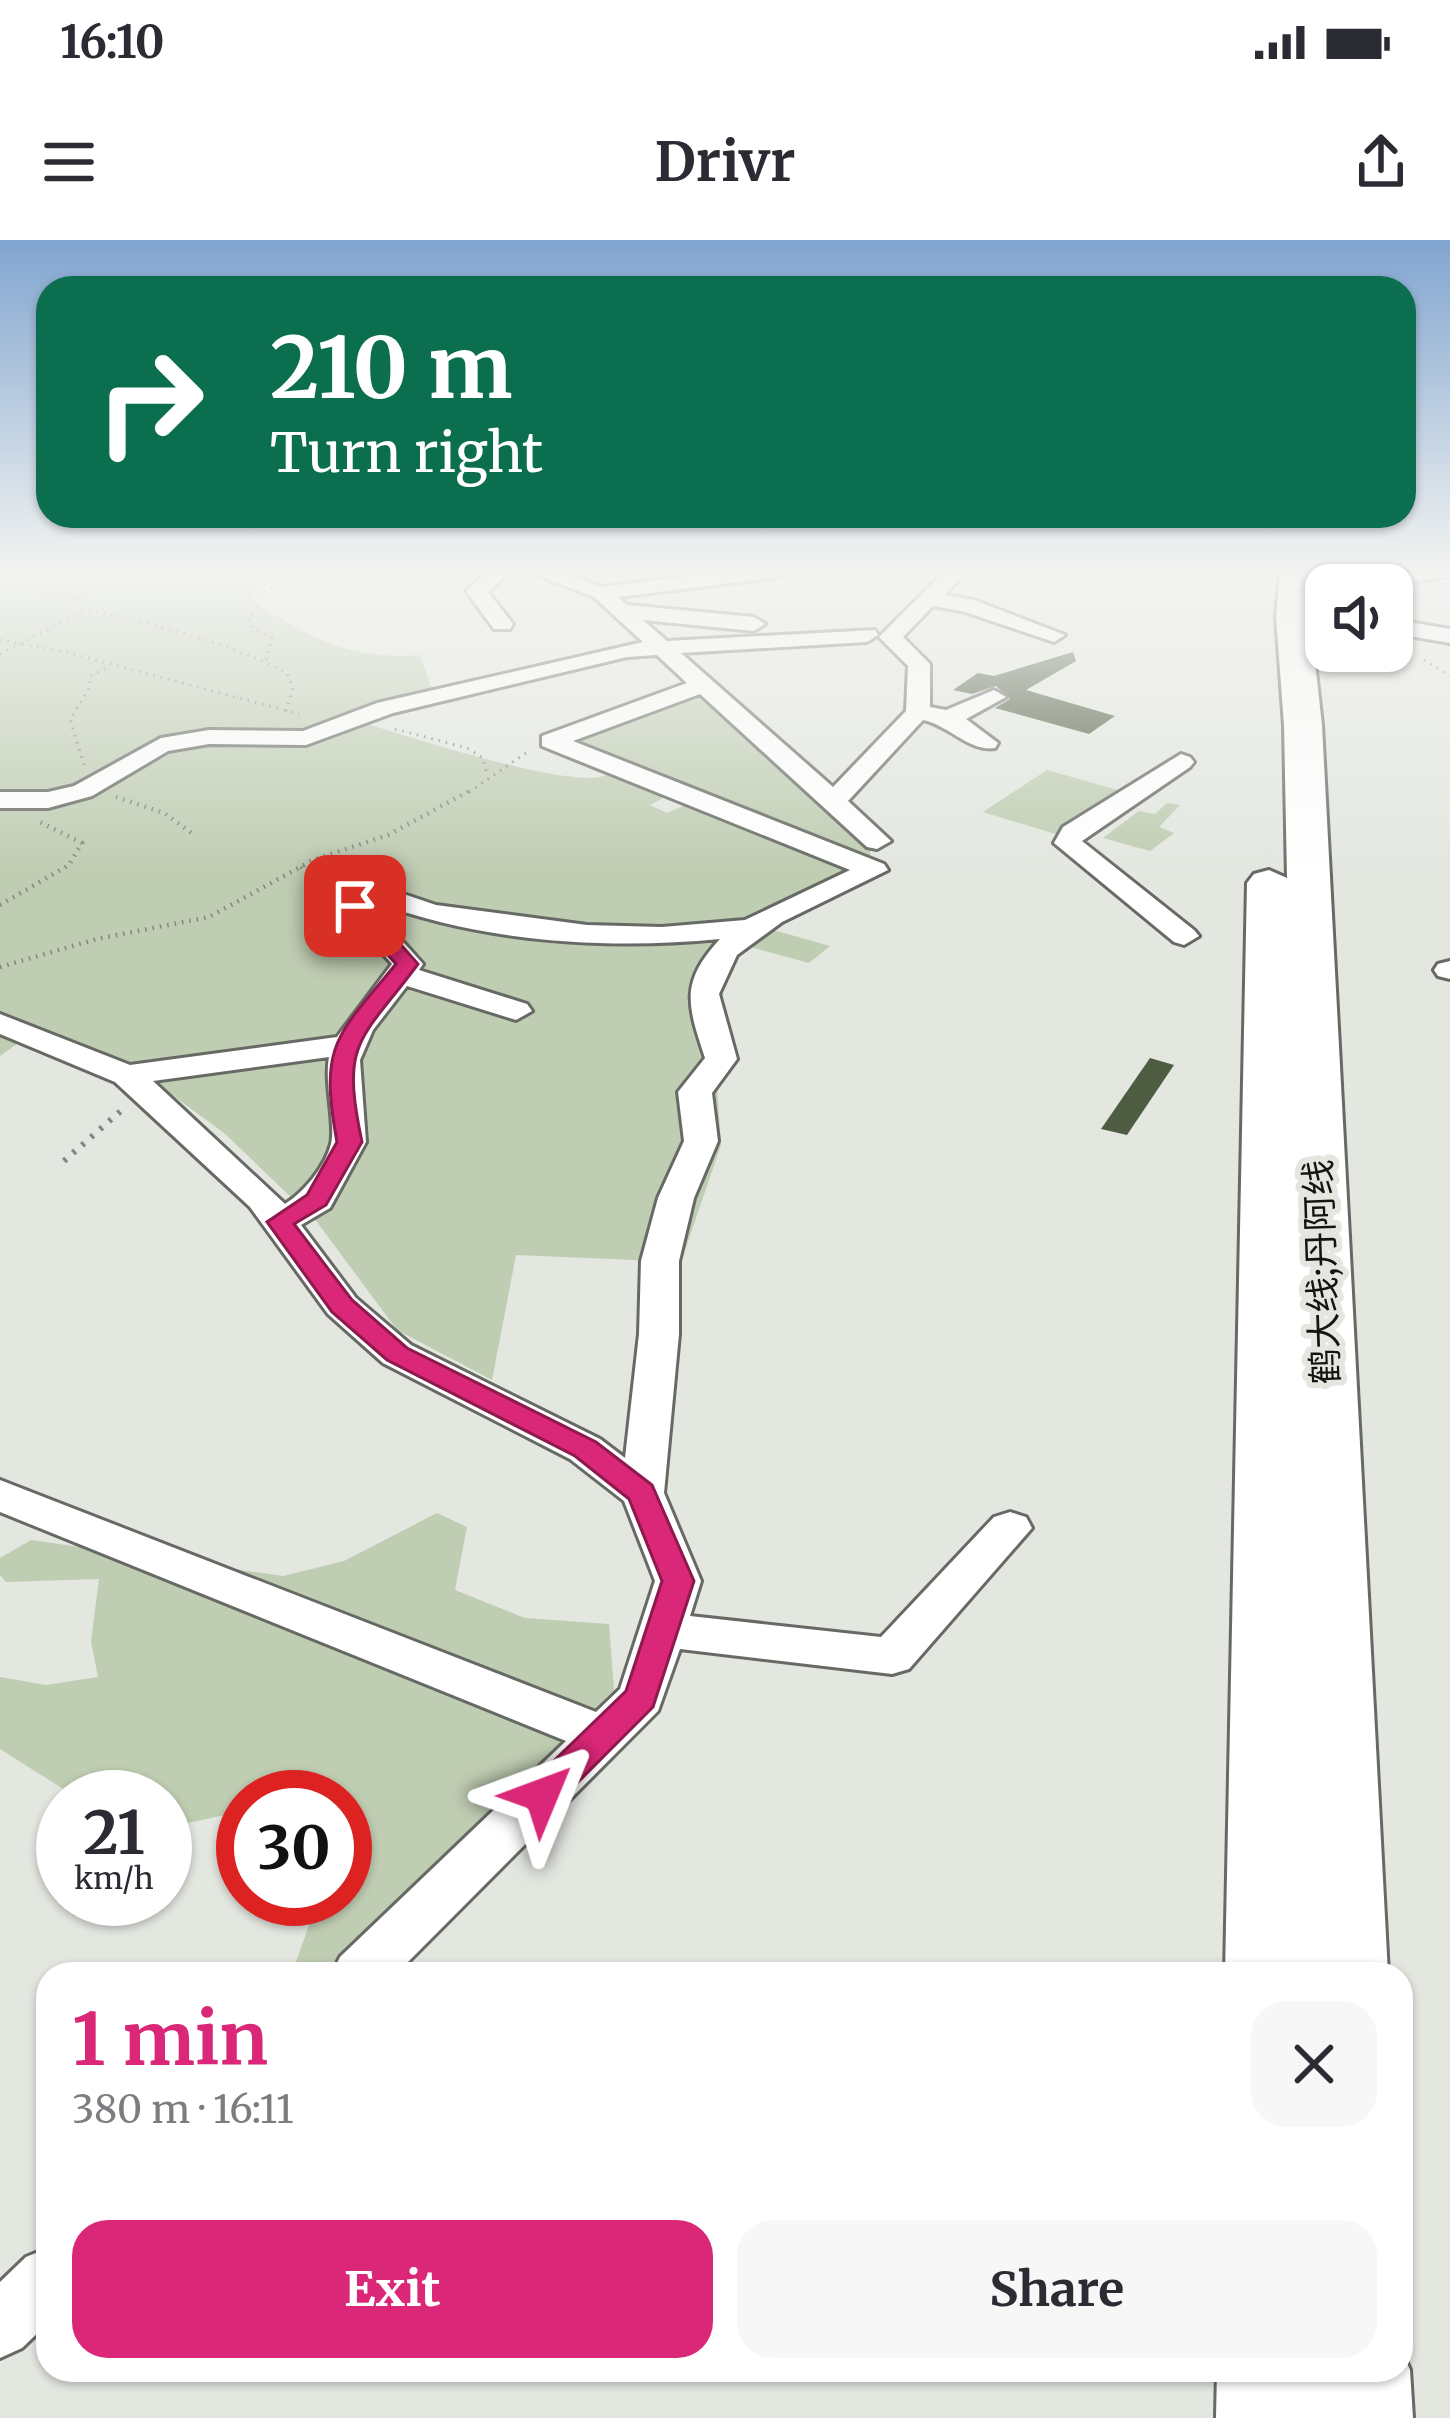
<!DOCTYPE html>
<meta charset="utf-8">
<style>
:root{--surface:#fff;--page:#f7f7f7;--text:#2b2b33;--muted:#7c7c81;--accent:#db2777}
body{margin:0;font-family:Merriweather,"Noto Sans SC",serif;background:var(--page);color:var(--text);height:100vh;display:flex;flex-direction:column;font-size:45px;white-space:nowrap}
*{box-sizing:border-box;margin:0}
p{font-size:39px;color:var(--muted)}
.icon{flex:none;width:66px;height:66px;fill:none;stroke:currentColor;stroke-width:2;stroke-linecap:round;stroke-linejoin:round}
.map{position:relative;flex:1;overflow:hidden}
.sheet{position:absolute;left:36px;top:1722px;width:1377px;height:420px;display:flex;flex-direction:column;background:var(--surface);border-radius:36px;box-shadow:0 3px 9px #0004}
.sheet>*{flex:none}
.banner{position:absolute;left:36px;top:36px;width:1380px;height:252px;border-radius:36px;box-shadow:0 3px 9px #0004;background:#0b6e4f;color:#fff;overflow:hidden}
.buttons{position:absolute;left:1305px;top:324px;display:grid;gap:24px}
.buttons a{display:grid;place-items:center;width:108px;height:108px;border-radius:24px;background:var(--surface);box-shadow:0 3px 9px #0004;font-size:60px}
.speed{position:absolute;left:36px;top:1530px;display:flex;gap:24px;font-size:60px;font-weight:700;text-align:center}
.speed>*{display:grid;place-content:center;width:156px;height:156px;border-radius:50%;background:var(--surface);box-shadow:0 3px 9px #0004;line-height:1}
.speed small{font-size:30px;font-weight:400}
.speed .limit{border:18px solid #d22;background:#fff;color:#111}
.pin{position:absolute;display:grid;place-items:center;width:102px;height:102px;color:#fff;margin:-51px;border-radius:24px;box-shadow:0 6px 18px #0006}
.me{position:absolute;width:132px;margin:-66px;rotate:46deg;stroke-linejoin:round;filter:drop-shadow(0 0 9px #0008)}
.turn{display:flex;align-items:center;gap:42px;height:252px;padding:0 36px;font-size:54px}
.turn .icon{width:156px;height:156px;stroke-width:2.5}
.turn b{display:block;font-size:84px;line-height:102px}
.round{display:grid;place-items:center;flex:none;width:126px;height:126px;border-radius:36px;background:var(--page)}
.summary{display:flex;align-items:center;justify-content:space-between;height:204px;padding:0 36px}
h1{font-size:72px;font-weight:700;line-height:90px;color:var(--accent)}
.cta{display:flex;gap:24px;margin-top:auto;padding:24px 36px}
.cta a{flex:1;height:138px;border-radius:36px;background:var(--accent);color:#fff;font-size:48px;font-weight:700;line-height:138px;text-align:center}
.cta a+a{background:var(--page);color:var(--text)}
.status{display:flex;justify-content:space-between;align-items:center;height:84px;padding:0 60px;background:var(--surface);direction:ltr}
.status svg{height:33px;fill:currentColor}
header{display:flex;justify-content:space-between;align-items:center;height:156px;padding:0 36px;background:var(--surface);font-size:54px;font-weight:700}
.map>svg:first-child{display:block}
.green{fill:#bfcdb2}
.building{fill:#4e5c41}
.lines{fill:none;stroke-linecap:round;stroke-linejoin:round}
.minor-casing{stroke:#676a64;stroke-width:6}
.highway-casing{stroke:#676a64;stroke-width:6}
.path-far2{stroke:#828580;stroke-width:3;stroke-dasharray:1.5 6;stroke-linecap:butt}
.path-far1{stroke:#828580;stroke-width:4.5;stroke-dasharray:1.5 6;stroke-linecap:butt}
.path{stroke:#828580;stroke-width:6;stroke-dasharray:3 9;stroke-linecap:butt}
.minor{fill:#fff;fill-rule:evenodd}
.highway{fill:#fff;fill-rule:evenodd}
.route{fill:#db2777;stroke:#8e194d;stroke-width:3}
.labels{text-anchor:middle;dominant-baseline:central;stroke-width:12;stroke-linejoin:round;paint-order:stroke}
.street-label{font-size:36px;fill:#141513;stroke:#e4e7e0}
</style>
<div class="status"><b>16:10</b><svg viewBox="0 0 49 12"><path d="M0 12V9h3v3zM5 12V6h3v6zM10 12V3h3v9zM15 12V0h3v12zM26 1h20v11H26zM47 4h2v5h-2z"/></svg></div>
<header><svg class="icon" aria-label="menu" viewBox="0 0 24 24"><path d="M4 6h16M4 12h16M4 18h16"/></svg>Drivr<svg class="icon" aria-label="share" viewBox="0 0 24 24"><path d="M12 15V3M7 8l5-5 5 5M5 13v7h14v-7"/></svg></header>
<div class="map">
<svg width="1450" height="2178" viewBox="0 0 1450 2178">
<rect width="100%" height="100%" fill="#e4e7e0"/>
<!-- green -->
<g class="green">
<path d="M0,331H296L245,356C305,395 346,421 420,415L433,452L344,477C389,490 573,552 606,535L667,556L650,565L667,573L692,562L862,630L756,675L746,699L763,687L830,706L809,723L743,705L723,750L717,845L721,905L681,1022L516,1015L492,1140L397,1090L317,982L224,893L126,821L38,789L0,816Z"/>
<path d="M703,448L868,602L873,625L559,501Z"/>
<path d="M1047,530L1125,552L1062,596L983,572Z"/>
<path d="M1167,563L1180,565L1159,587L1174,593L1150,611L1103,598L1139,571L1155,574Z"/>
<path d="M437,1273L467,1287L455,1350L525,1378L609,1384L614,1450L327,1734H298L295,1725L318,1659H345V1557H243V1571L165,1588V1557H76L0,1509V1437L46,1445L98,1437L91,1402L99,1339L6,1342L0,1335V1318L31,1300L283,1336L344,1321Z"/>
</g>
<!-- building -->
<g class="building">
<path d="M1073,412L1076,421L1026,450L1115,476L1089,494L995,468L1010,459L996,446L972,454L953,450L978,433L994,436Z"/>
<path d="M1150,818L1174,825L1127,895L1101,889Z"/>
</g>
<g class="lines">
<defs>
<g id="minor">
<path d="M488,331H511L488,352L513,384L510,389H494L466,351Z"/>
<path d="M526,331H556L602,347L729,331H789L779,337L618,357L627,365L754,377L765,384L754,391L643,380L667,401L875,390L878,395L867,402L681,413L833,547L906,471L908,426L879,397L945,331H967L944,355L974,360L1065,395L1054,402L962,371L933,366L903,397L930,424V467L946,470L994,450L1006,457L966,479L998,503L995,508C969,512 949,485 923,480L848,561L891,601L877,609L867,607L700,454L573,501L884,624L888,630L782,682L737,715L719,754L737,819L712,853L718,901L694,958L679,1021V1094L664,1253L701,1341L690,1376L881,1397L994,1277L1010,1272L1026,1277L1032,1288L909,1429L892,1434L680,1409L658,1471L396,1734H332L340,1717L566,1501L0,1272V1240L596,1472L620,1449L655,1341L624,1261L570,1219L383,1123L328,1074L250,967L115,842L0,794V774L130,825L337,797L392,724L341,666L349,650L377,645L436,665L587,685L662,687L745,680L850,630L542,506V496L687,443L657,415L627,417L393,473L306,505L209,504L168,511L92,556L48,568H0V552H48L74,546L161,498L209,490L303,491L377,463L643,402L594,357ZM375,662C482,702 607,710 720,699C679,743 688,766 705,818L678,852L684,901L658,958L641,1021L639,1094L625,1218L600,1199L411,1105L356,1058L301,985L330,968L366,902L360,820L373,790L407,746L516,780L532,771L527,764L419,730L423,724L370,665ZM329,817C324,845 336,884 331,904C325,927 304,952 285,964L153,841Z"/>
<path d="M1075,331H1098V332L1088,338Z"/>
<path d="M1420,331H1450V336L1410,342V334Z"/>
<path d="M1392,379L1450,389V403L1392,393Z"/>
<path d="M1181,514L1190,517L1194,522L1190,527L1082,601L1194,690L1199,696L1184,705L1174,702L1054,603L1063,587Z"/>
<path d="M1450,721V739L1438,736L1434,730L1438,724Z"/>
<path d="M48,2008V2083L22,2108L0,2118V2042L26,2017Z"/>
</g>
<g id="highway">
<path d="M1280,331H1312L1310,377L1322,485L1388,1734H1225L1247,643L1254,634L1269,630L1287,638L1284,485L1276,377Z"/>
<path d="M1401,2109L1410,2130L1413,2178H1216L1217,2130H1401Z"/>
</g>
</defs>
<!-- minor casing -->
<use href="#minor" class="minor-casing"/>
<!-- highway casing -->
<use href="#highway" class="highway-casing"/>
<!-- path-far2 -->
<g class="path-far2">
<path d="M0,345L79,359L81,368C152,384 222,400 287,433L293,448L286,471"/>
<path d="M78,359L105,331"/>
<path d="M0,400L66,412L299,474"/>
<path d="M0,414L83,371"/>
<path d="M266,420L272,398L253,388L248,378L257,368L249,359L307,331"/>
<path d="M1424,420L1450,436"/>
<path d="M395,489L467,508L483,518L487,535"/>
<path d="M84,525L70,479L90,447V436L109,427"/>
<path d="M469,552L529,511"/>
</g>
<!-- path-far1 -->
<g class="path-far1">
<path d="M116,557L164,573L193,594"/>
<path d="M301,627L319,647L332,650"/>
<path d="M0,665L69,625L82,603L40,582"/>
<path d="M0,727L97,699L209,677L313,620L388,595L473,549"/>
</g>
<!-- path -->
<path class="path" d="M64,921L123,869"/>
<!-- minor -->
<use href="#minor" class="minor"/>
<!-- highway -->
<use href="#highway" class="highway"/>
</g>
<!-- sky -->
<linearGradient id="sky" x2="0" y2="1"><stop stop-color="#81a5d0"/><stop offset="0.52" stop-color="#f3f4f1"/><stop offset="1" stop-color="#f3f4f1" stop-opacity="0"/></linearGradient>
<rect width="1450" height="636" fill="url(#sky)"/>
<!-- route -->
<path class="route" d="M355,660L362,661L418,724C361,801 340,799 362,902L326,965L294,984L352,1060L407,1108L596,1202L652,1245L694,1341L653,1467L555,1565L542,1569L530,1565L525,1555L530,1544L626,1451L662,1341L629,1259L575,1216L387,1120L332,1072L267,982L307,955L337,902C319,804 336,797 396,724L345,666Z"/>
<g class="labels">
<!-- street labels -->
<g class="street-label">
<text transform="translate(1322 1032) rotate(-92)">鹤大线;丹阿线</text>
</g>
</g>
</svg>
<div class="buttons">
<a><svg class="icon" aria-label="sound" viewBox="0 0 24 24"><path d="M4 9h4l5-4v14l-5-4H4zM17 9q2 3 0 6"/></svg></a>
</div>
<div class="speed"><div>21<small>km/h</small></div><div class="limit">30</div></div>
<div class="pin" style="left:355px;top:666px;background:#d93025"><svg class="icon" aria-label="arrive" viewBox="0 0 24 24"><path d="M6 21V4h12l-3 4 3 4H6"/></svg></div>
<svg class="me" style="left:542px;top:1555px" viewBox="-20 -20 40 40"><path d="M0-17L14 15 0 8-14 15z" fill="#db2777" stroke="#fff" stroke-width="4"/></svg>
<div class="banner">
<div class="turn"><svg class="icon" aria-label="right" viewBox="0 0 24 24"><path d="M7 20v-9h11M14 6l5 5-5 5"/></svg><div><b>210 m</b>Turn right</div></div>
</div>
<section class="sheet">
<div class="summary"><div><h1>1 min</h1><p>380 m · 16:11</p></div><a class="round"><svg class="icon" aria-label="close" viewBox="0 0 24 24"><path d="M6 6l12 12M18 6L6 18"/></svg></a></div>
<div class="cta"><a>Exit</a><a>Share</a></div>
</section>
</div>
